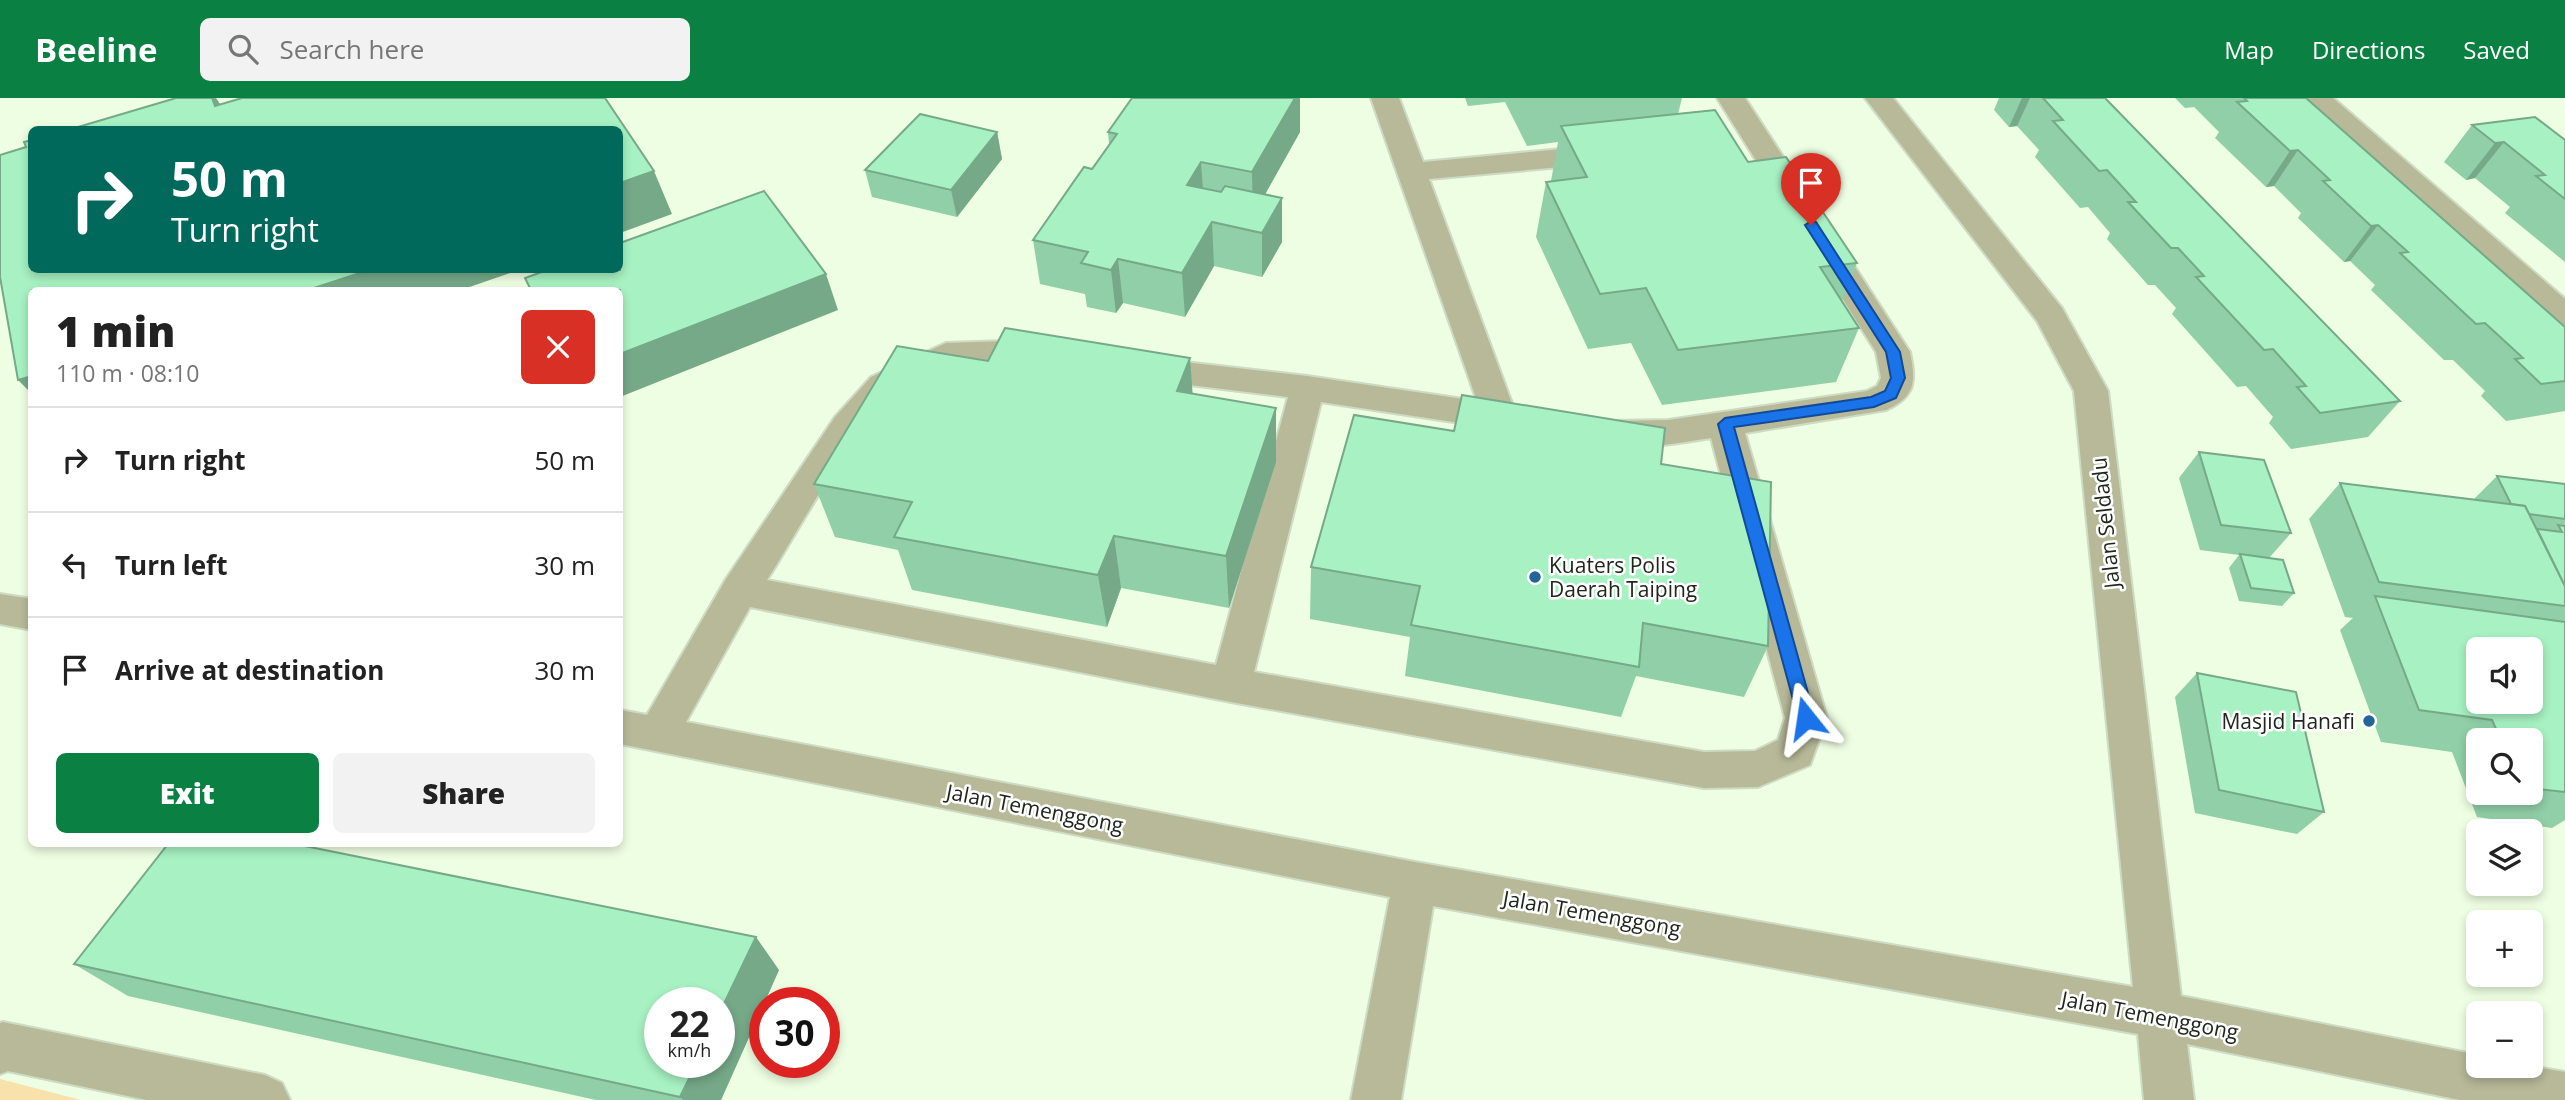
<!DOCTYPE html>
<meta charset="utf-8">
<style>
:root{--surface:#fff;--page:#f2f2f2;--text:#222;--muted:#767676;--line:#e0e0e0;--accent:#0b8043}
body{margin:0;font-family:"Open Sans",sans-serif;background:var(--page);color:var(--text);height:100vh;display:flex;flex-direction:column;font-size:26px;white-space:nowrap}
*{box-sizing:border-box;margin:0}
p{font-size:23px;color:var(--muted)}
.icon{flex:none;width:38px;height:38px;fill:none;stroke:currentColor;stroke-width:2;stroke-linecap:round;stroke-linejoin:round}
.map{position:relative;flex:1;overflow:hidden}
.details{position:absolute;left:28px;top:189px;width:595px;height:560px;display:flex;flex-direction:column;background:var(--surface);border-radius:10px;box-shadow:0 4px 10px #0003}
.details>*{flex:none}
.hud{position:absolute;left:28px;top:28px;width:595px;height:147px;border-radius:10px;box-shadow:0 4px 10px #0003;background:#00695c;color:#fff;overflow:hidden}
.tools{position:absolute;left:2466px;top:539px;display:grid;gap:14px}
.tools a{display:grid;place-items:center;width:77px;height:77px;border-radius:10px;background:var(--surface);box-shadow:0 4px 10px #0003;font-size:35px}
.speed{position:absolute;left:644px;top:889px;display:flex;gap:14px;font-size:35px;font-weight:700;text-align:center}
.speed>*{display:grid;place-content:center;width:91px;height:91px;border-radius:50%;background:var(--surface);box-shadow:0 4px 10px #0003;line-height:1}
.speed small{font-size:18px;font-weight:400}
.speed .limit{border:10px solid #d22;background:#fff;color:#111}
.pin{position:absolute;display:grid;place-items:center;width:60px;height:60px;color:#fff;margin:-72px -30px;border-radius:50% 50% 50% 0;rotate:-45deg;box-shadow:0 0 7px #0007}
.pin .icon{rotate:45deg}
.me{position:absolute;width:77px;margin:-38px;rotate:345deg;stroke-linejoin:round;filter:drop-shadow(0 0 5px #0008)}
.turn{display:flex;align-items:center;gap:24px;height:147px;padding:0 28px;font-size:32px}
.turn .icon{width:91px;height:91px;stroke-width:2.5}
.turn b{display:block;font-size:49px;line-height:60px}
.round{display:grid;place-items:center;flex:none;width:74px;height:74px;border-radius:10px;background:var(--page)}
.overview{display:flex;align-items:center;justify-content:space-between;height:119px;padding:0 28px}
h1{font-size:42px;font-weight:800;line-height:52px}
.cta{display:flex;gap:14px;margin-top:auto;padding:14px 28px}
.cta a{flex:1;height:80px;border-radius:10px;background:var(--accent);color:#fff;font-size:28px;font-weight:800;line-height:80px;text-align:center}
.cta a+a{background:var(--page);color:var(--text)}
ul{padding:0;list-style:none}
li{display:flex;align-items:center;gap:21px;height:105px;padding:0 28px;border-top:2px solid var(--line)}
li div{flex:1}
li b{display:block;font-size:26px}
li em{font-style:normal}
header{display:flex;align-items:center;gap:42px;box-sizing:border-box;height:98px;padding:0 35px;background:var(--accent);color:#fff}
header strong{font-size:33px}
nav{display:flex;gap:38px;margin-inline-start:auto;font-size:24px}
.search{width:490px;height:63px;background:var(--page);display:flex;align-items:center;gap:18px;box-sizing:border-box;padding:0 24px;border-radius:10px;color:var(--muted);font-size:26px}
.map>svg:first-child{display:block}
.green{fill:#f9e1ac}
.lines{fill:none;stroke-linecap:round;stroke-linejoin:round}
.minor-casing{stroke:#cddbc2;stroke-width:4}
.minor{fill:#b7b999;fill-rule:evenodd}
.wall{fill:#90cfa7;fill-rule:evenodd}
.shaded-wall{fill:#75a988}
.building{fill:#a7f1c2;stroke:#75a988;stroke-width:2;fill-rule:evenodd}
.route{fill:#1a73e8;stroke:#114b97;stroke-width:2}
.poi-dot{fill:#236499;stroke:#fff;stroke-width:2.5}
.labels{text-anchor:middle;dominant-baseline:central;stroke-width:5;stroke-linejoin:round;paint-order:stroke}
.street-label{font-size:21px;fill:#20261c;stroke:#fff}
.poi-label{font-size:21px;fill:#20261c;stroke:#fff;text-anchor:start}
</style>
<header>
<strong>Beeline</strong>
<div class="search"><svg class="icon" aria-label="search" viewBox="0 0 24 24"><circle cx="10" cy="10" r="6"/><path d="M15 15l6 6"/></svg>Search here</div>
<nav><a>Map</a><a>Directions</a><a>Saved</a></nav>
</header>
<div class="map">
<svg width="2565" height="1002" viewBox="0 0 2565 1002">
<rect width="100%" height="100%" fill="#eefee2"/>
<!-- green -->
<path class="green" d="M0,981L81,1002H0Z"/>
<g class="lines">
<defs>
<g id="minor">
<path d="M1371,0H1399L1423,64L1605,47L1615,50L1619,56L1615,62L1605,65L1429,81L1517,319L1512,328L1500,331L1321,304L1254,574L1704,654L1755,653L1778,642L1785,620L1711,340C1677,345 1635,354 1601,344L1596,335L1601,326L1613,323L1668,322L1867,293L1877,288L1881,280L1876,254L1717,0H1745L1910,254C1916,284 1916,298 1886,312L1745,335L1827,620L1810,667L1758,689L1704,690L1231,604L750,509L686,624L1415,764L2133,889L2074,293L2037,223L1865,0H1893L2062,210L2108,293L2181,898L2478,957V968H2530L2565,974V1002H2460L2187,946L2194,1002H2144L2138,936L1433,808L1401,1002H1351L1390,799L620,646V612L647,617L726,481L835,319L871,279L946,245L1006,243L1057,251L1062,259L1057,267C1024,276 985,257 951,268C934,272 906,286 894,297C847,339 802,427 767,482L1216,567L1288,299L1140,281L1128,278L1123,270L1128,262L1140,259L1307,278L1477,303Z"/>
<path d="M2302,0H2333L2565,201V229L2554,226Z"/>
<path d="M0,496L32,501V532L0,526Z"/>
<path d="M3,924L265,977L282,985L290,1002H147L8,973L0,976V925Z"/>
</g>
</defs>
<!-- minor casing -->
<use href="#minor" class="minor-casing"/>
<!-- minor -->
<use href="#minor" class="minor"/>
</g>
<!-- wall -->
<g class="wall">
<path d="M1132,0H1300V34L1265,96L1282,100V144L1262,179L1214,168L1185,219L1123,205L1116,215L1087,209L1085,196L1040,186L1033,142L1092,71L1109,46L1108,34Z"/>
<path d="M1465,0H1682L1678,16L1748,64L1857,165L1842,203L1859,230L1836,284L1662,307L1631,245L1588,251L1536,139L1546,84L1551,83L1558,44L1527,48L1505,4L1468,8Z"/>
<path d="M1999,0H2043L2400,303L2368,339L2291,351L2269,325L2273,319L2246,288L2237,289L2172,216L2176,210L2155,187H2148L2107,141L2110,135L2088,109L2080,110L2035,59L2039,52L2017,28L2009,29L1994,12Z"/>
<path d="M2175,0H2306L2565,229V313L2506,323L2481,298L2485,293L2453,262H2444L2371,192L2375,187L2350,163L2344,164L2298,120L2301,115L2274,88L2266,89L2215,40L2219,34L2194,9L2185,10Z"/>
<path d="M2472,27L2565,42V164L2505,115L2510,109L2475,80L2466,82L2444,64Z"/>
<path d="M997,34L1002,61L957,119L872,99L865,72Z"/>
<path d="M1192,296L1276,364L1229,510L1121,490L1107,529L912,492L898,452L835,439L814,386Z"/>
<path d="M2199,354L2291,435L2269,460L2294,495L2282,508L2239,503L2229,470L2239,457L2200,452L2179,380Z"/>
<path d="M1661,366L1768,548L1744,599L1636,578L1621,619L1405,578L1410,539L1310,521L1311,469Z"/>
<path d="M2497,378L2565,386V722L2552,730L2477,719L2452,654L2381,644L2340,532L2353,520L2345,519L2309,421L2340,385L2474,401ZM2478,642H2530V695H2478Z"/>
<path d="M2197,575L2324,714L2297,736L2195,715L2175,599Z"/>
<path d="M74,866L779,872L721,1002H596L128,898Z"/>
</g>
<!-- shaded-wall -->
<g class="shaded-wall">
<path d="M212,0H216L237,32L215,8Z"/>
<path d="M1295,0H1300V34L1253,118L1252,74Z"/>
<path d="M2022,0H2030L2017,28L2009,29Z"/>
<path d="M997,34L1002,61L957,119L951,92Z"/>
<path d="M2504,44L2475,80L2466,82L2495,45Z"/>
<path d="M2298,52L2274,88L2266,89L2290,53Z"/>
<path d="M1201,64L1204,107L1187,87Z"/>
<path d="M654,73L672,116L620,135V85Z"/>
<path d="M1282,100V144L1262,179V135Z"/>
<path d="M1212,124L1214,168L1185,219L1182,175Z"/>
<path d="M2378,127L2350,163L2344,164L2371,128Z"/>
<path d="M1118,161L1123,205L1116,215L1111,172Z"/>
<path d="M369,172H519L461,192H308Z"/>
<path d="M826,176L838,212L620,299V256Z"/>
<path d="M1190,260L1194,315L1177,293Z"/>
<path d="M32,278V296L18,282Z"/>
<path d="M1276,310V364L1229,510L1226,458Z"/>
<path d="M1114,438L1121,490L1107,529L1098,477Z"/>
<path d="M756,839L779,872L721,1002H683L680,999L697,964H719V916Z"/>
</g>
<!-- building -->
<g class="building">
<path d="M176,0H212L215,8L242,0H605L654,73L620,85V32H68Z"/>
<path d="M1132,0H1295L1252,74L1201,64L1187,87L1221,94L1225,88L1282,100L1262,135L1212,124L1182,175L1118,161L1111,172L1081,165L1088,154L1033,142L1084,69L1092,71L1117,36L1108,34Z"/>
<path d="M2043,0H2105L2400,303L2320,315L2297,289L2306,288L2273,251L2264,252L2196,179L2204,178L2178,150H2171L2128,104H2136L2107,72L2099,73L2053,23L2063,22Z"/>
<path d="M2244,0H2306L2565,229V283L2541,286L2515,261L2523,260L2485,225L2476,226L2400,155L2408,154L2378,127L2371,128L2323,83L2330,82L2298,52L2290,53L2237,4L2247,3Z"/>
<path d="M1715,12L1748,64L1786,59L1857,165L1820,169L1859,230L1678,252L1646,190L1600,196L1546,84L1587,79L1561,28Z"/>
<path d="M920,16L997,34L951,92L865,72Z"/>
<path d="M2535,19L2565,42V101L2536,78L2545,77L2504,44L2495,45L2472,27Z"/>
<path d="M32,42V172H369L308,192H32V278L18,282L0,179V57L26,49L24,44Z"/>
<path d="M764,93L826,176L620,256V192H531L525,180L547,172H620V145Z"/>
<path d="M1005,230L1190,260L1177,293L1276,310L1226,458L1114,438L1098,477L894,439L912,404L814,386L897,248L988,263Z"/>
<path d="M1462,297L1665,330L1661,366L1771,384L1768,548L1643,525L1639,569L1411,527L1420,488L1311,469L1354,317L1454,333Z"/>
<path d="M2199,354L2264,362L2291,435L2221,427Z"/>
<path d="M2497,378L2565,386V421L2529,416L2525,408L2511,406Z"/>
<path d="M2340,385L2525,408L2565,488V508L2379,484Z"/>
<path d="M2558,427L2565,428V488L2537,431L2562,434Z"/>
<path d="M2240,456L2283,462L2294,495L2251,490Z"/>
<path d="M2375,498L2565,524V694L2530,690V642H2501L2492,622L2419,612ZM2478,551H2530V604H2478Z"/>
<path d="M2197,575L2296,594L2324,714L2219,692Z"/>
<path d="M168,746H295L756,839L719,916V905H660V964H697L680,999L74,866Z"/>
</g>
<!-- route -->
<path class="route" d="M1811,123L1816,124L1900,254L1905,280L1896,300L1874,309L1734,329L1815,620L1806,627L1798,620L1718,326L1725,320L1871,299L1885,293L1891,280L1886,254L1805,127Z"/>
<!-- markers -->
<g class="poi-dot">
<circle cx="1535" cy="479" r="7"/>
<circle cx="2369" cy="623" r="7"/>
</g>
<g class="labels">
<!-- street labels -->
<g class="street-label">
<text transform="translate(2105 425) rotate(-96)">Jalan Seldadu</text>
<text transform="translate(1035 710) rotate(11)">Jalan Temenggong</text>
<text transform="translate(1592 815) rotate(10)">Jalan Temenggong</text>
<text transform="translate(2150 917) rotate(11)">Jalan Temenggong</text>
</g>
<!-- poi labels -->
<g class="poi-label">
<text x="1549" y="467">Kuaters Polis<tspan x="1549" dy="24">Daerah Taiping</tspan></text>
<text x="2355" y="623" text-anchor="end">Masjid Hanafi</text>
</g>
</g>
</svg>
<div class="tools">
<a><svg class="icon" aria-label="sound" viewBox="0 0 24 24"><path d="M4 9h4l5-4v14l-5-4H4zM17 9q2 3 0 6"/></svg></a>
<a><svg class="icon" aria-label="search" viewBox="0 0 24 24"><circle cx="10" cy="10" r="6"/><path d="M15 15l6 6"/></svg></a>
<a><svg class="icon" aria-label="layers" viewBox="0 0 24 24"><path d="M12 4l9 5-9 5-9-5zM3 14l9 5 9-5"/></svg></a>
<a>+</a>
<a>−</a>
</div>
<div class="speed"><div>22<small>km/h</small></div><div class="limit">30</div></div>
<div class="pin" style="left:1811px;top:127px;background:#d93025"><svg class="icon" aria-label="arrive" viewBox="0 0 24 24"><path d="M6 21V4h12l-3 4 3 4H6"/></svg></div>
<svg class="me" style="left:1806px;top:620px" viewBox="-20 -20 40 40"><path d="M0-17L14 15 0 8-14 15z" fill="#1a73e8" stroke="#fff" stroke-width="4"/></svg>
<div class="hud">
<div class="turn"><svg class="icon" aria-label="right" viewBox="0 0 24 24"><path d="M7 20v-9h11M14 6l5 5-5 5"/></svg><div><b>50 m</b>Turn right</div></div>
</div>
<section class="details">
<div class="overview"><div><h1>1 min</h1><p>110 m · 08:10</p></div><a class="round" style="background:#d93025;color:#fff"><svg class="icon" aria-label="close" viewBox="0 0 24 24"><path d="M6 6l12 12M18 6L6 18"/></svg></a></div>
<ul>
<li><svg class="icon" aria-label="right" viewBox="0 0 24 24"><path d="M7 20v-9h11M14 6l5 5-5 5"/></svg><div><b>Turn right</b></div><em>50 m</em></li>
<li><svg class="icon" aria-label="left" viewBox="0 0 24 24"><path d="M17 20v-9H6M10 6l-5 5 5 5"/></svg><div><b>Turn left</b></div><em>30 m</em></li>
<li><svg class="icon" aria-label="arrive" viewBox="0 0 24 24"><path d="M6 21V4h12l-3 4 3 4H6"/></svg><div><b>Arrive at destination</b></div><em>30 m</em></li>
</ul>
<div class="cta"><a>Exit</a><a>Share</a></div>
</section>
</div>
